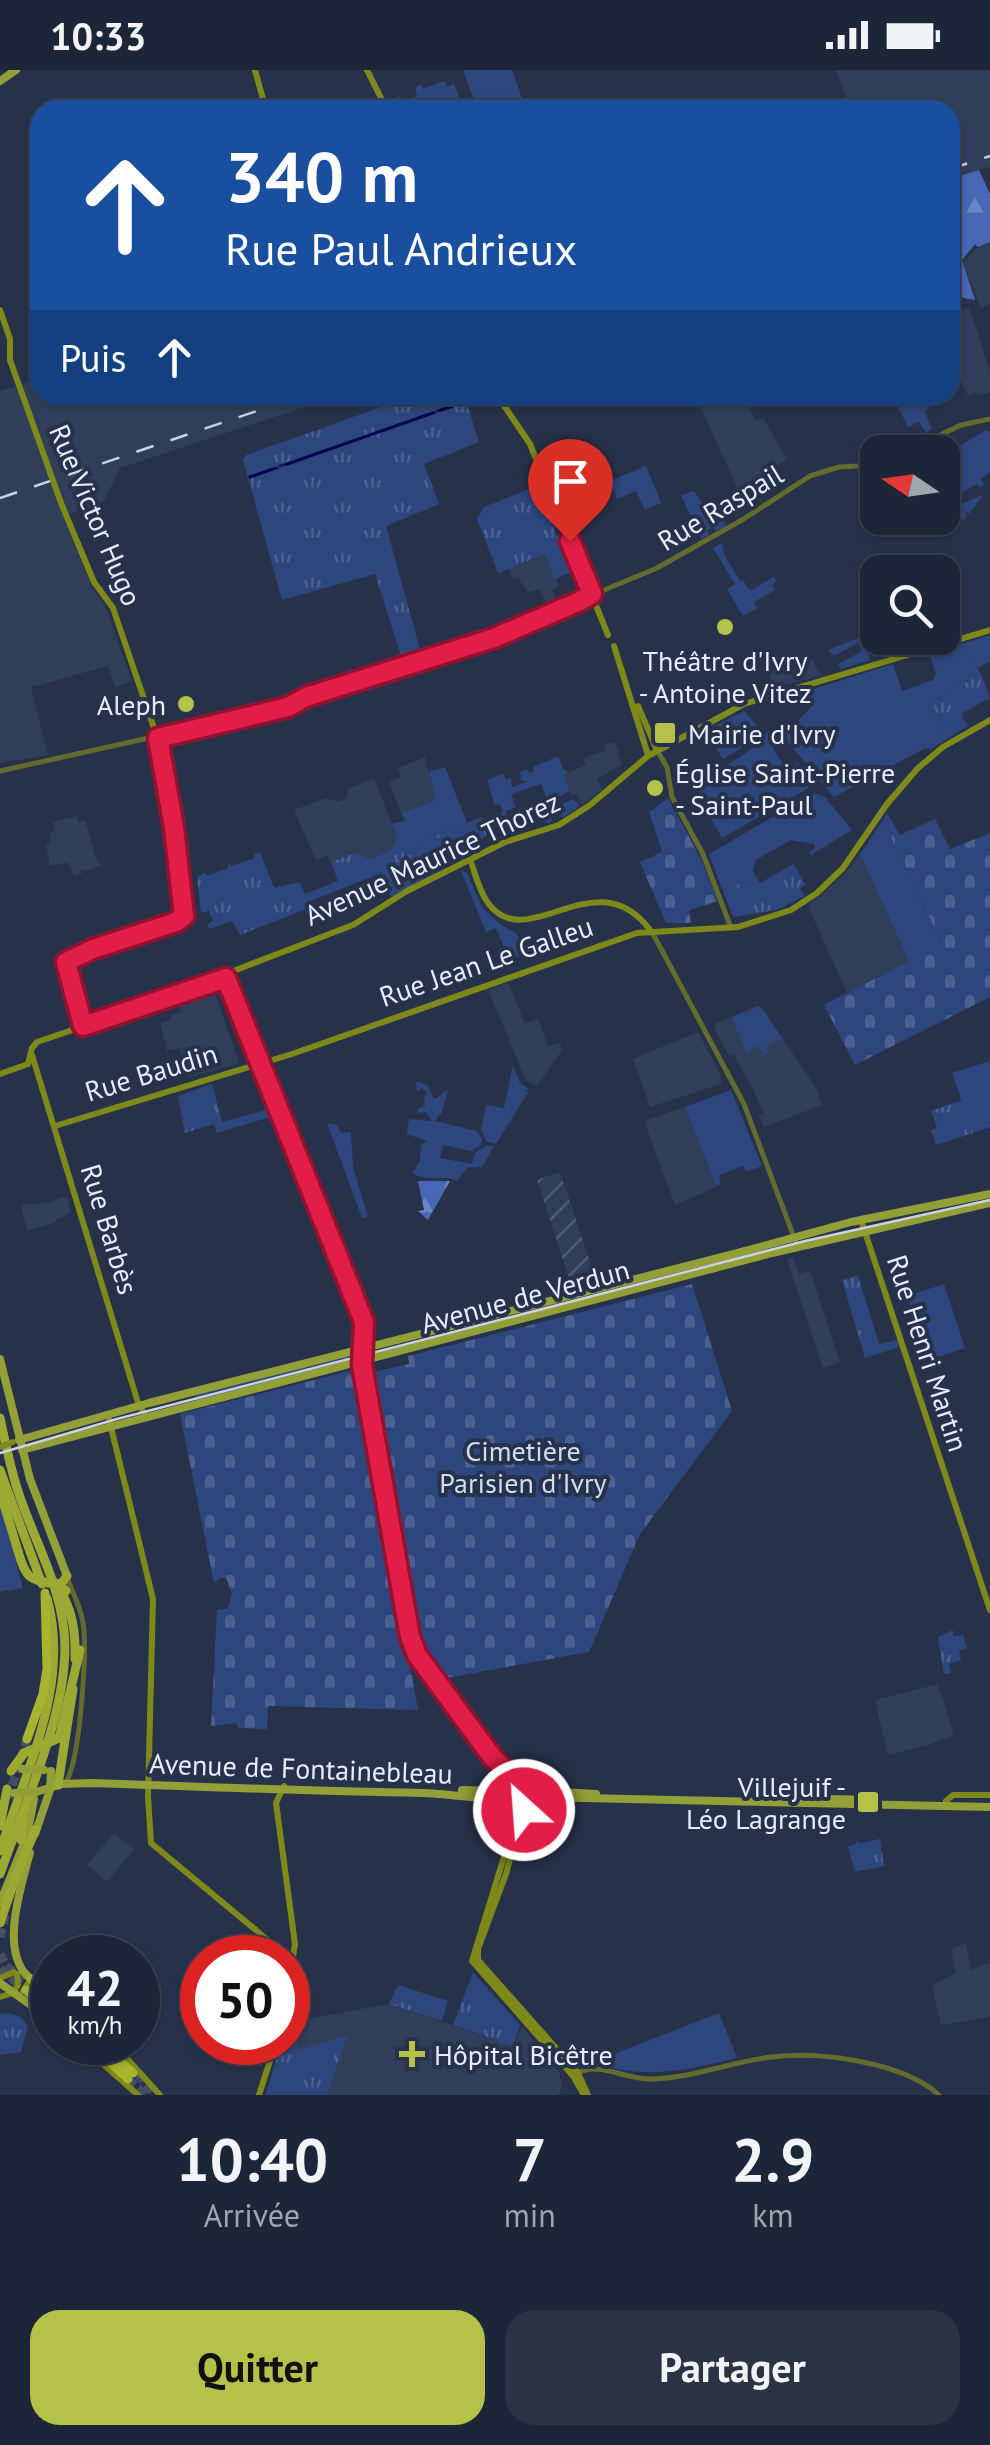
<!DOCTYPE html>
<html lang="fr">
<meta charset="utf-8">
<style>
:root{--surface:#1d2638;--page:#2a3243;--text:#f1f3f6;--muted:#a0a5ae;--line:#3b4353;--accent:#b4c24a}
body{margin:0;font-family:"PT Sans",sans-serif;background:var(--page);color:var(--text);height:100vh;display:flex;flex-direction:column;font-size:38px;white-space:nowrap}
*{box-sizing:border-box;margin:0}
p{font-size:32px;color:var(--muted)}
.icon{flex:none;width:55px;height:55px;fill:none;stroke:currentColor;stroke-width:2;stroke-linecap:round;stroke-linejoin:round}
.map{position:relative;height:2025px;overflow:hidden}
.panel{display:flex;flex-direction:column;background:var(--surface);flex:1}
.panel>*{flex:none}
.banner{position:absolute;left:30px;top:30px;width:930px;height:305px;border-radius:30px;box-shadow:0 2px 8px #0004,0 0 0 2px var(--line);background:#1a4fa0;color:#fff;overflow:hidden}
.needle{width:65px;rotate:283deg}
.tools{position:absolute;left:860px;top:365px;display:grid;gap:20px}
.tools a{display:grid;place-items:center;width:100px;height:100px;border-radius:20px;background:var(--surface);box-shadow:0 2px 8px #0004,0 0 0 2px var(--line);font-size:50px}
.speed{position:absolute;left:30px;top:1865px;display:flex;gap:20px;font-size:50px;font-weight:700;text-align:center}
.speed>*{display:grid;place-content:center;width:130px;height:130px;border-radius:50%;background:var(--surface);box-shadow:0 2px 8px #0004,0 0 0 2px var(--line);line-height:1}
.speed small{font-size:25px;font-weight:400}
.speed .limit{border:15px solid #d22;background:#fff;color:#111}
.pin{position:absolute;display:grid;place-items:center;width:85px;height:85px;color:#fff;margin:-102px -42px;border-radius:50% 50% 50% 0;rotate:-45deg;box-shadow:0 0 10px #0007}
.pin .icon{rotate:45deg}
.me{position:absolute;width:110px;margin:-55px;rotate:334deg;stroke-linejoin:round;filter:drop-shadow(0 0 8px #0008)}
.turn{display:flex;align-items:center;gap:35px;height:210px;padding:0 30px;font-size:45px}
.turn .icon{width:130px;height:130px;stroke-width:2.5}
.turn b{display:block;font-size:70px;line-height:85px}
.then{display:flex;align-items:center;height:95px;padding:0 30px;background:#0003;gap:20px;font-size:38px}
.eta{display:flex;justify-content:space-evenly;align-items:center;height:170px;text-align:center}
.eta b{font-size:60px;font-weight:700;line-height:70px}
.primary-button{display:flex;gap:20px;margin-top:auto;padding:20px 30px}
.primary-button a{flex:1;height:115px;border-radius:30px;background:var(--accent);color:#111;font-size:40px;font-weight:700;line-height:115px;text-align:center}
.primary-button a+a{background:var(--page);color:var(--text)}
.status{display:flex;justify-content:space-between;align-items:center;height:70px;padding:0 50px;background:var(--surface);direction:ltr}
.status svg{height:28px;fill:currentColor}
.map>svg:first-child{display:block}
.built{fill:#303e5a}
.industrial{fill:url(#industrial-furrows)}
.green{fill:#2e467e}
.forest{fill:url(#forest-firs)}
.cemetery{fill:url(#cemetery-stones)}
.park{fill:url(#park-tufts)}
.water{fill:url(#water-ripples)}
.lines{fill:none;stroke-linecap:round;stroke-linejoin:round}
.motorway-tunnel{stroke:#444e65;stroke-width:9;stroke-dasharray:9 4.5;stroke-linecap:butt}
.tertiary{stroke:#636b2e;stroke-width:5}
.secondary{stroke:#7e891a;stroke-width:6}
.primary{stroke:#939f37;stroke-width:8}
.trunk{stroke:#9caa34;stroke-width:9}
.motorway{stroke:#a6b430;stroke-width:9}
.tram{stroke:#cbd2e3;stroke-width:2.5}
.rail{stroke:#cbd2e3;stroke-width:2.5;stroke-dasharray:18 18;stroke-linecap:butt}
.secondary-bridge{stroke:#7e891a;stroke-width:6}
.primary-bridge{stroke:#939f37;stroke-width:8}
.trunk-bridge{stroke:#9caa34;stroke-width:9}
.route-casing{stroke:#92132f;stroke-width:25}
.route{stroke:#e11d48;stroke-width:18}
.poi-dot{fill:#b4c24a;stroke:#27324a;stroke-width:4}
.labels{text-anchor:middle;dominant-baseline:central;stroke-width:8;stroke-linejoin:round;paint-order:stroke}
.street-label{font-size:28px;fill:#e5ecfc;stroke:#27324a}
.poi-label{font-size:28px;fill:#e5ecfc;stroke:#27324a;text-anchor:start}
.park-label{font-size:28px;fill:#d2ddf2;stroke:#27324a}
</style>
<div class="status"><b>10:33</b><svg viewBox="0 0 49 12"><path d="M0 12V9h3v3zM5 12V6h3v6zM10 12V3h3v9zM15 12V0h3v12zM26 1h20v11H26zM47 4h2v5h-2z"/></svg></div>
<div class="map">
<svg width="990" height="2025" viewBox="0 0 990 2025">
<defs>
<pattern id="industrial-furrows" width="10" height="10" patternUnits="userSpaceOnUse" patternTransform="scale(2.5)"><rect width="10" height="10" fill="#303e5a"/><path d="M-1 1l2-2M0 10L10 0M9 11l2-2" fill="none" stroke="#4e5a73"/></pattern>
<pattern id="forest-firs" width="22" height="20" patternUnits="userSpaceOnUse" patternTransform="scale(2.5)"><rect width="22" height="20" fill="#4868b6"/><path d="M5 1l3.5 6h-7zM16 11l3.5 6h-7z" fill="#6b85c4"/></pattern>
<pattern id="cemetery-stones" width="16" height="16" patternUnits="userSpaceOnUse" patternTransform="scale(2.5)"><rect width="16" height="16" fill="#2e467e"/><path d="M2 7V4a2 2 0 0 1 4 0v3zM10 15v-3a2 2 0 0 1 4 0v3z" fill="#4c6191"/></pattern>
<pattern id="park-tufts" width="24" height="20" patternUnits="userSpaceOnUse" patternTransform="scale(2.5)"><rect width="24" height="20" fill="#2e467e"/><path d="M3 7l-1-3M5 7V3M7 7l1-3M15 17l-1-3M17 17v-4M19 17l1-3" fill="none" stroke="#4c6191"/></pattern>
<pattern id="water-ripples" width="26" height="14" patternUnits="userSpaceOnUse" patternTransform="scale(2.5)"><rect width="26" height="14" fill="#020550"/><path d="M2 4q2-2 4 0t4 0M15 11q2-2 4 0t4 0" fill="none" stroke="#272a6a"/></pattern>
</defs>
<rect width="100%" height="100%" fill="#27324a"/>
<!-- built -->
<g class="built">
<path d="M836,0H990V97L950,109V40H812L846,27Z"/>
<path d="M990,173V234L981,238L963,193L978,178Z"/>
<path d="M966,238L970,239L990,302V322L978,326L975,322L968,325L950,289V245Z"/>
<path d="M40,308V325H341L120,398L104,431L63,446L91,515L107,540L132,612L115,617L108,596L31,617L48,685L0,693V321Z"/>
<path d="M720,325H742L755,350L763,348L787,389L769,401L774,414L762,427L746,437L700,336Z"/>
<path d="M545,484L559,516L552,520L556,530L547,534L540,519L528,522L518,508L513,510L508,499Z"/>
<path d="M807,583L821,605L775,618L768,602Z"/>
<path d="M615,672L622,695L597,709L602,719L582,735L576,724L572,726L563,705L586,695L584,688L605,681L604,675Z"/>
<path d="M425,687L436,730L401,743L389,712L401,707L398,698Z"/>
<path d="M374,709L397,766L391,780L370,789L354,783L331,792L328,785L316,790L294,740L326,728L339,732L346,728L349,718Z"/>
<path d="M77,746L79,752L85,750L96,789L101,795L90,800H81L82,804L74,806L69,792L50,796L46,774L51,773L50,761H54L53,752Z"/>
<path d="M860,784L909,891L847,923L808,836L842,807Z"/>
<path d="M508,913L525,953L538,949L548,976L560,973L562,980L537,1016L526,1010L488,920Z"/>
<path d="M213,917L239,993L188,1008L179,978L167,981L160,953L171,950V945L181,942L178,930Z"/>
<path d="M757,936L762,938L816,1018L822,1035L764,1057L759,1046L764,1044L753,1019L733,984L729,986L714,958L716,953Z"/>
<path d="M698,962L721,1006V1014L650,1037L633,989Z"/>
<path d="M685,1037L716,1117L675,1135L644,1051Z"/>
<path d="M67,1126L71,1141L67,1145L56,1149V1152L27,1161L21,1135L47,1133Z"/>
<path d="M793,1187L799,1204L810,1201L840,1292L823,1298L787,1189Z"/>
<path d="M938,1614L954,1665L928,1675L888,1685L875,1630Z"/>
<path d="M114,1763L134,1779L107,1812L87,1795Z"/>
<path d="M966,1873L971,1900L990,1893V1947L941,1955L932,1915L956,1903L951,1879Z"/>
<path d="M389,1934L513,1976L522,1956L559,2002L562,2017L559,2025H266L281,1973L288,1972V1952Z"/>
</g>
<!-- industrial -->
<path class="industrial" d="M560,1102L596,1210L572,1217L537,1110Z"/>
<!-- green -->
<g class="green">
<path d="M463,0H512L526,40H478Z"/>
<path d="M444,11L448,17L454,13L460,30L450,34L452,40H402L395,28L399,26L402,32L417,26L415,17L421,14L424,19Z"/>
<path d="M897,325H928L932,336L924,341L932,359L926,363L919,352L908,357L893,327Z"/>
<path d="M986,360L990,361V402L981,409L984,415L979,418L977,414L956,426L961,434L983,425L969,444L962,437L967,445L964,451L943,424V386Z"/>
<path d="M646,396L661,433L645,440L636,421L617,429L609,411Z"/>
<path d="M694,421L706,439L714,436L722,449L730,448L724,452L726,456L716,461L713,457L707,460L709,465L701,469L681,425Z"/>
<path d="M722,473L724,484L740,511L743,510L750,521L774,507L776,512L772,515L775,520L754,532L757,538L743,546L727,519L735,514L713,478Z"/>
<path d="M863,566L875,582L868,585L870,590L841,599L838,594L862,581L858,573L834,586L828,580Z"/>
<path d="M929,583H969L981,604L927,634L941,660L963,648L968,656L931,679L925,678L834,727L777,659L780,657L787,663L793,656L788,652H797L810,638L807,629L810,627L806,626L811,624L810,620L893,594L902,621L933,610L936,604Z"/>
<path d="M768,661L780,670L773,679L787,699L798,693L812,716L722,768L691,713C719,698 749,688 768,661Z"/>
<path d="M556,687H559L563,699L568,702L564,706L570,721L553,730L556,737L573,729L580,736L562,748L556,738L552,743L549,740L552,750L550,753L541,752L539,740L549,735L541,714L511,724L516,737L506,741L507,746L496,748L495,745L503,742L500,734L495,735L487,710L503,704L506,710L511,708L512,717L527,712L521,710L520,702L527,699L529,703L534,701L533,697Z"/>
<path d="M445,697L467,753L416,774L401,743L436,730L429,702Z"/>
<path d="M814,723L825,727L852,760L811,785L809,782L815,778L814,774L791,770L756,790L753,801L756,807L723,821L709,784Z"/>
<path d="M883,750L942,875L909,891L860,784Z"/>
<path d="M461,800L467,803L482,837L501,855L516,863L524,876L538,875L539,878L509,890L496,858L486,862Z"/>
<path d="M757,936L762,938L782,968L766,976L769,983L763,986L758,975L747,985L732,947L745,942L746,944Z"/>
<path d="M990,991V1057L973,1063L952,1003Z"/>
<path d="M513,996L520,1013L529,1019L523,1023L529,1021L496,1074L487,1072L481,1060L486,1035L504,1038Z"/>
<path d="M416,1012L427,1015L434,1029L448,1020L442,1042L435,1051L477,1061L482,1069L481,1075L471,1081L443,1075L440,1088L472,1094L475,1083L486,1076H494L482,1097L467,1098L457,1111C444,1104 428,1113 412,1103L420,1091L421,1075L427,1071L407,1064L409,1049L432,1051L426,1042L418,1043L417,1039L425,1036L424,1028L428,1023L422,1018L417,1022Z"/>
<path d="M731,1020L762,1096L746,1102L743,1096L719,1105L720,1114L716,1116L685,1037Z"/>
<path d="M327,1053L337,1055L341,1063L351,1062L353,1098L368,1146L362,1148Z"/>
<path d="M944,1214L965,1278L929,1290L907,1226Z"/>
<path d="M348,1284L350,1292L197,1332L195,1323Z"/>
<path d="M0,1433L23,1518L0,1522Z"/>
<path d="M719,1943L737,1988C684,2001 649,2009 596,1994V1991Z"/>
</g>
<!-- forest -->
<g class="forest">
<path d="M979,100L990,124V172L978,177L975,174L962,190L975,230L963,228L950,200V109Z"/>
<path d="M418,1111H450L428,1150L418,1141L424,1140Z"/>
</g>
<!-- cemetery -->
<g class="cemetery">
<path d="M668,728L700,787L718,831L689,840L691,853H666L640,792L662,782L649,742Z"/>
<path d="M887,743L900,765L935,749L950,779L990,763V927L855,995L824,935L942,874L883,750Z"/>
<path d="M692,1214L732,1341L640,1464L589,1582L441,1609L424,1586L415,1563L370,1303L409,1294L408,1286Z"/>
<path d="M357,1299L418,1640L268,1636L267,1659L239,1658L236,1653L211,1656L217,1540L228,1538L232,1524L226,1508H221L214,1513L180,1344Z"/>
</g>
<!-- park -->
<g class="park">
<path d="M415,325H464L479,372L424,394L439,434L386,456L421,583L402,589L375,504L282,530L243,390L246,385Z"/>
<path d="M600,394L612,424L564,444L552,415Z"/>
<path d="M537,416L572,502L555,509L545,484L498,503L477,449L484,437Z"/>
<path d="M990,565V591L978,598L969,583L929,584Z"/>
<path d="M981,604L990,628L962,643L963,648L941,660L927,634Z"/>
<path d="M744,641L762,661L748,674L723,689L708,665L711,658Z"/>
<path d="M482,747L488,763L463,788L391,827L381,803L308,832L309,838L240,865L232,851L209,859L207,854L213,851L209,841L201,843L197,806L205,803L207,806L227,799L229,794L231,796L255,788L254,784L260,782L274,818L299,812L305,824L338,811L331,792L354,783L370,789L391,780L397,766L392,754L406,751L416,774Z"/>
<path d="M794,794L805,815L800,818L805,826L776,840L733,847L723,821L756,807L760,813Z"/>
<path d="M212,1014L222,1052L273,1038L276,1045L217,1063L214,1054L185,1063L178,1026Z"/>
<path d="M962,1030L973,1063L936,1075L931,1060L937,1058L931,1041Z"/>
<path d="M858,1206L879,1274L897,1270L899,1277L865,1288L842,1210Z"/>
<path d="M953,1560V1566L963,1565L967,1578L959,1580L961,1590L949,1594L951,1604H944L938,1567Z"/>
<path d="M858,1769L859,1774L880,1769L884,1796L855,1802L848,1776L856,1774Z"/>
<path d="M473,1902L520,1955L513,1976L453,1955Z"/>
<path d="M398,1915L448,1931L442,1951L389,1934Z"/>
<path d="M9,1943L21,1947L28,1956L21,1982L0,1985V1944Z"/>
<path d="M293,1951L298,1980L347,1966L327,2025H266L281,1973L288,1972V1952Z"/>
</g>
<!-- water -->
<path class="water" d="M465,330L466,333L249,409L248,406Z"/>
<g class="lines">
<!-- motorway-tunnel -->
<g class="motorway-tunnel">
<path d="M8,1728L27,1669"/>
<path d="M0,1867L5,1845"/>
<path d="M0,1884L6,1896L30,1916"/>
<path d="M0,1899L21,1916"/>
<path d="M138,2004L155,2025"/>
<path d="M128,2009L145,2025"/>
</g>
<!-- tertiary -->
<g class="tertiary">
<path d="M905,382L961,355L990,349"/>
<path d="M566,536L657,498L742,450L810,406L839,397L878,395"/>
<path d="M658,682L667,697L672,727L703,784L731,858"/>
<path d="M0,701L288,637L307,627L494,568L578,527L586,526"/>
<path d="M652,862L744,1034L798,1178"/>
<path d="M226,908L364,1251L362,1278"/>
<path d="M66,1712C80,1690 86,1590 84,1561C83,1543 74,1525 67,1508"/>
<path d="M578,2003C598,1991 627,2010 651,2009C690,2008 726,1994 764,1988C814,1980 902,1991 939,2025"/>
</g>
<!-- secondary -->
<g class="secondary">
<path d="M255,0L266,40"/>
<path d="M367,0L387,40"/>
<path d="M0,240L10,269"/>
<path d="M497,325L530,374L608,565"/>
<path d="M94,512L113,538L157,667L185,839L180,850L163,854"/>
<path d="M614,576L648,685"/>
<path d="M638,636L657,680"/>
<path d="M470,789C475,803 479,821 488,833C527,887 596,787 650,860"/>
<path d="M83,956L68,889L166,853"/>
<path d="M32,985L139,1336L147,1346"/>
<path d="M0,1004L28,994L32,978L37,972L226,908L236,900L353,855L407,821L505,772L559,755L590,735L648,686L744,634L990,560"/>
<path d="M55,1056L292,984L637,863L738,857L791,840L817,823L843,798L887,734L918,698L943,677L990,650"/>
<path d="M861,1150L990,1540"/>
<path d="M361,1291L410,1565C413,1575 416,1585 421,1594C447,1641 516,1697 515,1751L472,1891L573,2006L584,2025"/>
<path d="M108,1345L153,1529L148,1727L151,1773L293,1891"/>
<path d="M436,1609L475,1664"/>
<path d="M495,1690L522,1716"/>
<path d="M284,1716L276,1733L295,1874L288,1917"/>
<path d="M527,1726L506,1804L478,1879V1890L578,2003L588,2025"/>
<path d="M946,1731L953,1725H990"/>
<path d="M0,1908L14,1902"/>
<path d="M23,1921L31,1909L52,1920"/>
<path d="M0,1927L13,1923L18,1915L17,1904"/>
<path d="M78,1972L138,2025"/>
<path d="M112,1972L160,2025"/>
<path d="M259,2025L276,1972"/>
</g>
<!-- primary -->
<g class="primary">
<path d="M0,11L16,0"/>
<path d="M0,1289L30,1409L67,1506"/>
<path d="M19,1370L149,1333L734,1184L851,1152L990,1124"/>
<path d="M22,1380L772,1183L990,1133"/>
<path d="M462,1720L499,1721L517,1715L546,1721L596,1724"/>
<path d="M36,1722L62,1714L91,1713C201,1717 312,1721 422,1723C457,1724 506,1734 537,1727L990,1737"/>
<path d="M784,1728L875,1730"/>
<path d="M35,1764L50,1720L51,1701"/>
<path d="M30,1783C18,1825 0,1886 31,1909"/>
<path d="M0,1833L27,1766L34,1729"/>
<path d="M0,1913L52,1950"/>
</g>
<!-- trunk -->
<g class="trunk">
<path d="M0,1348C6,1375 11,1403 21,1430C36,1473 59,1514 64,1561C72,1635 24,1734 0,1804"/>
<path d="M0,1400L42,1514"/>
<path d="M1,1413L2,1428L18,1481"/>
<path d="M56,1513C72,1538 76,1560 75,1589"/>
<path d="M66,1521L60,1515L67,1506"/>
<path d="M11,1701L24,1683"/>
<path d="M58,1715L73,1619"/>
<path d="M0,1756L7,1719"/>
<path d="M21,1770L23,1747"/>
<path d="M0,1781C26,1700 71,1614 47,1528"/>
<path d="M17,1803L36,1759"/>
</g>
<!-- motorway -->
<g class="motorway">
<path d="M27,1669L43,1624L47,1599L45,1523"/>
<path d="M31,1909L52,1927"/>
<path d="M26,1920L52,1943"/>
<path d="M88,1972L128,2009"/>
<path d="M97,1972L133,2003"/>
</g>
<!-- tram -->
<path class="tram" d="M0,1383L117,1349L805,1171L990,1130"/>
<!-- rail -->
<g class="rail">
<path d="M950,99L990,86"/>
<path d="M0,428L304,325"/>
</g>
<!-- secondary-bridge -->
<g class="secondary-bridge">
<path d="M10,269V290L61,433L94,512"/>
<path d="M0,1377L13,1372"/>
</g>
<!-- primary-bridge -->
<g class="primary-bridge">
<path d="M22,1699L44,1700"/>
<path d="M14,1723L36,1722"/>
</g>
<!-- trunk-bridge -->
<g class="trunk-bridge">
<path d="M18,1481C26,1511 31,1510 60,1515"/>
<path d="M24,1683L59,1668L80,1580"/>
<path d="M0,1853L17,1803"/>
</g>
</g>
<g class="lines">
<defs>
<path id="route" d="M524,1740L526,1719L493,1688L417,1585L410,1567L362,1295L364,1252L226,908L83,956L66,892L93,879L176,852L184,846L174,758L158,668L288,637L306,627L494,568L580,531L592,524L570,471"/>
</defs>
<!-- route casing -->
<use href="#route" class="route-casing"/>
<!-- route -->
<use href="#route" class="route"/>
</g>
<!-- markers -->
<g class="poi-dot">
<circle cx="725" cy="557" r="10"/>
<circle cx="186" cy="634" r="10"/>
<rect x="653" y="651" width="24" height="24" rx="5"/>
<circle cx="655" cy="718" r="10"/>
<rect x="856" y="1720" width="24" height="24" rx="5"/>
<path d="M407 1969h10v10h10v10h-10v10h-10v-10h-10v-10h10z"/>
</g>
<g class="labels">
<!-- street labels -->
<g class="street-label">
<text transform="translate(720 437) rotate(-31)">Rue Raspail</text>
<text transform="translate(96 445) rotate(67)">Rue Victor Hugo</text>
<text transform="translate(432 788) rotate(-25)">Avenue Maurice Thorez</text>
<text transform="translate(486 891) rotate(-19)">Rue Jean Le Galleu</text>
<text transform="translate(151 1002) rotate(-17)">Rue Baudin</text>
<text transform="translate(110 1159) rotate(73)">Rue Barbès</text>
<text transform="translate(525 1226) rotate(-15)">Avenue de Verdun</text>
<text transform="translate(928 1283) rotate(72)">Rue Henri Martin</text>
<text transform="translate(301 1698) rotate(2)">Avenue de Fontainebleau</text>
</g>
<!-- poi labels -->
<g class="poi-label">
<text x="725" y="590" text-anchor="middle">Théâtre d'Ivry<tspan x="725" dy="32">- Antoine Vitez</tspan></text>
<text x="166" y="634" text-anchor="end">Aleph</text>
<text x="688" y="663">Mairie d'Ivry</text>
<text x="675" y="702">Église Saint-Pierre<tspan x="675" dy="32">- Saint-Paul</tspan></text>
<text x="846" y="1716" text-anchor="end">Villejuif -<tspan x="846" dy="32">Léo Lagrange</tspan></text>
<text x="434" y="1984">Hôpital Bicêtre</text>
</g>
<!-- park labels -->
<g class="park-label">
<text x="523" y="1380">Cimetière<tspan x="523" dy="32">Parisien d'Ivry</tspan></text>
</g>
</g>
</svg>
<div class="tools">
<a><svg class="needle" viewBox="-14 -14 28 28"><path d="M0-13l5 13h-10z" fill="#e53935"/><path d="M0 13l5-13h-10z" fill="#a0a5ae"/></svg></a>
<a><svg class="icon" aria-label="search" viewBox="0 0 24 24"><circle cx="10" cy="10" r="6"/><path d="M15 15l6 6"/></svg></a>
</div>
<div class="speed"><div>42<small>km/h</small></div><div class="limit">50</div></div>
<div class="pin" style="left:570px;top:471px;background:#d93025"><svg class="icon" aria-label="arrive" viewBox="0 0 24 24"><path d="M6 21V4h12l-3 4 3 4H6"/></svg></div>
<svg class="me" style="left:524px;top:1740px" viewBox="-20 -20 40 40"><circle r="17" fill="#e11d48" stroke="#fff" stroke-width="3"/><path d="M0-11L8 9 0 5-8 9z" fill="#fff"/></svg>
<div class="banner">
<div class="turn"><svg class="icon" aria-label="ahead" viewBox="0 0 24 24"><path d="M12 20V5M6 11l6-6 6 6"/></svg><div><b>340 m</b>Rue Paul Andrieux</div></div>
<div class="then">Puis<svg class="icon" aria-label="ahead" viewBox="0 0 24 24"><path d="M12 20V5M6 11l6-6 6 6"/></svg></div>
</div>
</div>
<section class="panel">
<div class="eta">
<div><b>10:40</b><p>Arrivée</p></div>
<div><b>7</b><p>min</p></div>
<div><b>2.9</b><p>km</p></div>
</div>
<div class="primary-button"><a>Quitter</a><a>Partager</a></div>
</section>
